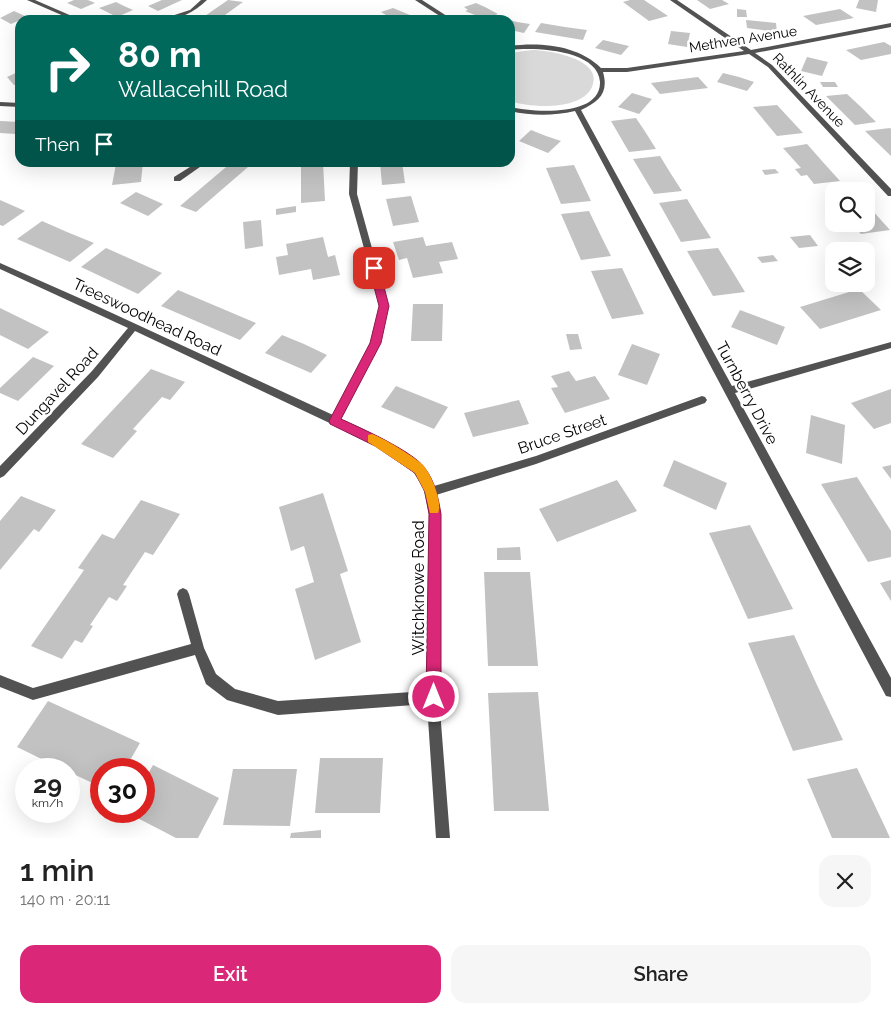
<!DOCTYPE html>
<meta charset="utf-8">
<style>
:root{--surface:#fff;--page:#f6f6f6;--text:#222;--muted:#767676;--accent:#db2777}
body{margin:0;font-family:Raleway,sans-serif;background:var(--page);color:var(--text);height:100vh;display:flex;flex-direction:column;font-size:19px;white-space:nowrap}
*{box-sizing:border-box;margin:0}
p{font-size:16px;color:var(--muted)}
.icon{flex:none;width:28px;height:28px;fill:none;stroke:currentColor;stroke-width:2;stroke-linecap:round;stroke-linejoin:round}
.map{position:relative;height:838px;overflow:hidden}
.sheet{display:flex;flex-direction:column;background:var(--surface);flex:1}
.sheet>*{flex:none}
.hud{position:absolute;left:15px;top:15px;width:500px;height:152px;border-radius:15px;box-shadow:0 5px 20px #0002;background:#00695c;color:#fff;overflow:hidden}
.controls{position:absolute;left:825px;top:182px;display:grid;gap:10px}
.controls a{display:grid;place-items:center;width:50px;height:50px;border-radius:10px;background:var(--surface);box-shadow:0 5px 20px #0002;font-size:25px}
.speed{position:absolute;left:15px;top:758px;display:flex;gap:10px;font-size:25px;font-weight:700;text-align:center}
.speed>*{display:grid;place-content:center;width:65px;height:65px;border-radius:50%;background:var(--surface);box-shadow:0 5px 20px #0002;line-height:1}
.speed small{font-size:12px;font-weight:400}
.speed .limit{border:8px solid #d22;background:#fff;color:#111}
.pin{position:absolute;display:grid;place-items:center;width:42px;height:42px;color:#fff;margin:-21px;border-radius:10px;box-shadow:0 2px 8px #0006}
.me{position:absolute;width:55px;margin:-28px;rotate:0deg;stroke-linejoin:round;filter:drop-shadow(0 0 4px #0008)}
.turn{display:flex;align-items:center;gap:18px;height:105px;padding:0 20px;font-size:22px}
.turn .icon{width:65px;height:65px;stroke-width:2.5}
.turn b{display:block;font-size:35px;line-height:42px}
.then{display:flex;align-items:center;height:48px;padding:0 20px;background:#0003;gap:10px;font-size:19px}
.round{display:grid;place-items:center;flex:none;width:52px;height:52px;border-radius:15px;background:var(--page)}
.headline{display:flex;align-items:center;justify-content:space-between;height:85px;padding:0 20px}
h1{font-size:30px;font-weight:600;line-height:38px}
.primary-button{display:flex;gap:10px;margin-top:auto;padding:10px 20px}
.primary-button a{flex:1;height:58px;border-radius:15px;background:var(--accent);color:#fff;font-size:20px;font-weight:600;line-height:58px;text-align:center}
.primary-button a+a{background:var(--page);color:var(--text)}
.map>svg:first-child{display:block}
.green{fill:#d9d9d9}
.building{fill:#c2c2c2}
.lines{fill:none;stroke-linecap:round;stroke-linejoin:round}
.minor{fill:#525252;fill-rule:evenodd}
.route{fill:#db2777;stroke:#8e194d}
.slow{fill:#f59e0b}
.labels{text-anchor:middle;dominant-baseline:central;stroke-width:5;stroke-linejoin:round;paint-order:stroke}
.far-street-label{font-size:14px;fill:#000;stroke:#fff}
.street-label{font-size:16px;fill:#000;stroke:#fff}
</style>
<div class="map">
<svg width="891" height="838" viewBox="0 0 891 838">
<rect width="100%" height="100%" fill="#fff"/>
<!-- green -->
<path class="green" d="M532,50C548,50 605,59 592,87C581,111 530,108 510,101V53Z"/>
<!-- building -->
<g class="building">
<path d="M74,0H88L95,3L81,9L67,3Z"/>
<path d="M162,0H182L158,11L148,6Z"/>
<path d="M228,0L243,2L218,20L202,18Z"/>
<path d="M630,0H644L668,16L649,21L623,2Z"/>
<path d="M697,0H722L729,4L710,9Z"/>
<path d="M859,0H878L876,12L856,8Z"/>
<path d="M116,2L124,6L133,10L117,17L99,8Z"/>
<path d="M476,3L485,7L498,14L485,19L465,11L468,10L464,7Z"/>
<path d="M393,8L410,15L407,16L413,20H394L381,12Z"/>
<path d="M737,9L746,10L747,17H737Z"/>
<path d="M840,9L854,18L816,25L803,16Z"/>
<path d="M14,11L27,17L11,24L0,18Z"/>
<path d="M510,20L517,22L530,24L524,33L510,30Z"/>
<path d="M746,20L776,23L777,32L747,28Z"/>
<path d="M541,23L565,27L587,30L583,40L535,32Z"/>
<path d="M671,31L690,33L687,47L668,44Z"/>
<path d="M603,40L629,46L621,55L595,48Z"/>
<path d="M884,42L891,46V54L861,60L846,50Z"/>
<path d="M807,57L828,62L822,76L801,71Z"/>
<path d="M20,71V83L14,85L7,77Z"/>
<path d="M723,73L739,77L754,82L747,91L717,82Z"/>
<path d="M698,77L708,88L660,94L651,83Z"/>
<path d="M820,82H835L838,87H823Z"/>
<path d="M632,93L652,99L639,114L618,107Z"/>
<path d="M847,94L861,107L876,122L855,125L826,96Z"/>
<path d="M777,105L803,133L777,136L753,107Z"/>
<path d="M636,118L646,133L656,149L629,152L611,121Z"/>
<path d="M0,121L20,122V130L16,134L0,133Z"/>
<path d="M890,128L891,129V156L865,131Z"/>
<path d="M531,130L546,136L561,141L548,153L519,141Z"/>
<path d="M807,144L822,161L840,181L814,184L807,175L801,176L795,169L801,168L783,148Z"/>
<path d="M660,156L671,174L682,191L654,194L633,159Z"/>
<path d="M128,162H143L141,182L112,185L116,164Z"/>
<path d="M232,162L248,167L196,212L180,206Z"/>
<path d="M301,162H323L325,201L301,203Z"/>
<path d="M380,162H402L405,183L382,185Z"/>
<path d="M574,165L591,201L561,204L546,168Z"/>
<path d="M775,169L779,173L765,175L762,170Z"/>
<path d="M136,192L163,204L148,216L120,203Z"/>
<path d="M411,196L419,222L393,226L386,199Z"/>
<path d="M687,199L699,219L711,238L681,242L659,203Z"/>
<path d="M0,200L25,211L3,226L0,225Z"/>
<path d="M866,204L872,210L890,230L861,234L852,224H866Z"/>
<path d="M296,206V212L276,215V209Z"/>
<path d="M589,211L600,234L611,256L581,260L561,214Z"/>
<path d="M261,220L263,246L245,249L243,222Z"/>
<path d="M42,221L67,232L94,243L70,262L17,239Z"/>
<path d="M810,235L818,246L799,248L790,237Z"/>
<path d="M323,237L328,257L335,255L340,275L313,280L311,269L279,275L276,257L288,255L286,244Z"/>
<path d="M423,237L426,246L452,242L458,259L439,262L443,273L413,278L407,258L399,260L393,242Z"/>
<path d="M106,248L133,260L162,273L138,294L81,267Z"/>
<path d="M718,248L731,269L745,292L713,296L687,251Z"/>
<path d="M773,255L778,261L762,263L757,257Z"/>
<path d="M622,268L644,314L612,319L591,271Z"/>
<path d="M859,289L881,310L820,329L800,307Z"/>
<path d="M178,290L256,323L240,340L161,306Z"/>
<path d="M413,304H443L442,341H411Z"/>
<path d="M0,308L49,332L28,349L0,335Z"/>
<path d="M740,310L785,327L777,345L731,327Z"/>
<path d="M566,334H578L582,349L570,350Z"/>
<path d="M282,335L304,344L327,355L311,373L265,353Z"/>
<path d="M632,344L660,354L647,385L618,375Z"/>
<path d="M33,357L54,366L18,401L0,393V388Z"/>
<path d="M151,369L185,382L170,400L162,397L133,429L137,431L113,458L81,444Z"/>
<path d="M569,371L576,381L595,376L610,399L565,413L551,388L558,387L551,376Z"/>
<path d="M396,386L448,407L434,429L381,407Z"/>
<path d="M891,389V423L874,429L851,403Z"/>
<path d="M519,400L529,424L473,437L464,413Z"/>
<path d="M811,415L845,425L842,464L806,453Z"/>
<path d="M674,460L727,483L716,510L663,486Z"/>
<path d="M891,465V479L882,467Z"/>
<path d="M857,477L891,531V557L868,562L821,484Z"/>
<path d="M617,480L637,511L557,542L539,509Z"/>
<path d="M323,493L348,571L340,574L361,642L315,660L295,589L314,582L304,546L291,551L279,507Z"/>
<path d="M21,496L56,510L39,532L34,529L0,570V521Z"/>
<path d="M141,500L180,514L153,555L145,552L123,585L127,586L117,601L109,597L90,625L93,626L82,643L75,640L62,659L31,646L84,570L78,568L102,534L114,539Z"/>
<path d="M750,525L770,564L793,609L748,619L709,533Z"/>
<path d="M520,547L521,560H497V548Z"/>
<path d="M484,572H530L538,666H488Z"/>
<path d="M891,580V601L880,583Z"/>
<path d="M794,635L817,685L843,740L793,751L748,643Z"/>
<path d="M538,692L549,811H494L488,693Z"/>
<path d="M48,701L140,743L125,769H101V787L69,772V769H62L17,747Z"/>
<path d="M320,758H383L380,813H315Z"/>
<path d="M153,765L219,798L198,838H176L124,811H144V781Z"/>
<path d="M857,768L886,829L890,838H832L807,779Z"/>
<path d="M233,769H297L290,826L223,825Z"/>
<path d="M321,830V838H290L291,833Z"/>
</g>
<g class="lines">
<!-- minor -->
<g class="minor">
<path d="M27,0H35L81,20H73Z"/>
<path d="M201,0H207C194,13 178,20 159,20L190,10Z"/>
<path d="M415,0H422L453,20H446Z"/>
<path d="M670,0H677L751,50L891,23V27L755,53L772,65L891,189V196H888L768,67L749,54L627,72H603C609,93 599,102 581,110L732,386L891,342V348L735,393L891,678V697L886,696L575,111C553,116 532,116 510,111V107C531,112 601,118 600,82C598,49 533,47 510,50V46C540,42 578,45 601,68H627L744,51Z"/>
<path d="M0,102L20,103V107L0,106Z"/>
<path d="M198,162H207L180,181H174V177Z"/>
<path d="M350,162H358L357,194L388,306L380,343L341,419C376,435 416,450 434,486L536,456L702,396L705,397L707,400L705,403L536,464L436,495L441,514L439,697L450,838H436L427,704L278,715L227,700L206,684L195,655L33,700L0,687V675L33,688L191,644L177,594L179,590L183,588L187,590L189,594L204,648L216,674L235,689L278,701L427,691L429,514L423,487L414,473L376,445L135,331L98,377L4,476L0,478V466L92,371L128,328L0,269V263L86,301L333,415L370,343L380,306L349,194Z"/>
</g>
</g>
<!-- route -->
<path class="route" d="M374,265L379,268L389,306L381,343L341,419C361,428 412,451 424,467C435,481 438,497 441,514V697L439,702L434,705L428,702L426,697L429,514L425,492L415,473L375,446L330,424L329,421L370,343L379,306L369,268Z"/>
<!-- slow -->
<path class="slow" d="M372,434C382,437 416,458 423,465C431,474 443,502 438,513H430L425,492L415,473L368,442V435Z"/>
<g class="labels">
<!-- far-street labels -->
<g class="far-street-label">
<text transform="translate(743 39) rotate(-9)">Methven Avenue</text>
<text transform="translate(809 90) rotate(46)">Rathlin Avenue</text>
</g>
<!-- street labels -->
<g class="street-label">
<text transform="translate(147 317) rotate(25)">Treeswoodhead Road</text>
<text transform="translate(57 391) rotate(-47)">Dungavel Road</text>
<text transform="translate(747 393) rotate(62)">Turnberry Drive</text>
<text transform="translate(562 434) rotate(-19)">Bruce Street</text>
<text transform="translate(418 588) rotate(-90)">Witchknowe Road</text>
</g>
</g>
</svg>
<div class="controls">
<a><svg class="icon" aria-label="search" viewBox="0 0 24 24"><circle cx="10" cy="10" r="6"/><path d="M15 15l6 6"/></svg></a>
<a><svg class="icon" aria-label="layers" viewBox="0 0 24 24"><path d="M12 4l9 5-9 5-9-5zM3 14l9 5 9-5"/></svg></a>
</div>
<div class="speed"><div>29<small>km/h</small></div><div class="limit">30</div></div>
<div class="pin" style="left:374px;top:268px;background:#d93025"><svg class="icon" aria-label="arrive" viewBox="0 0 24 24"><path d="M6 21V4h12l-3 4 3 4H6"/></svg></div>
<svg class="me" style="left:434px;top:697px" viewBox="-20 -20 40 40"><circle r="17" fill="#db2777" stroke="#fff" stroke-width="3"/><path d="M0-11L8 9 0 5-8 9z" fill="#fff"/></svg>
<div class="hud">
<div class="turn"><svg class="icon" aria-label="right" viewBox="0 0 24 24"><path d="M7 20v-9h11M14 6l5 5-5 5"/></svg><div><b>80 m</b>Wallacehill Road</div></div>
<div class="then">Then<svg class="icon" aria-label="arrive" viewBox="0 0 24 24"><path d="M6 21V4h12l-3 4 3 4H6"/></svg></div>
</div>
</div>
<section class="sheet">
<div class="headline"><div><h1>1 min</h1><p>140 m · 20:11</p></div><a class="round"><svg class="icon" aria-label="close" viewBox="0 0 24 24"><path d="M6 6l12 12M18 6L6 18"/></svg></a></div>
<div class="primary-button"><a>Exit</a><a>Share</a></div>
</section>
